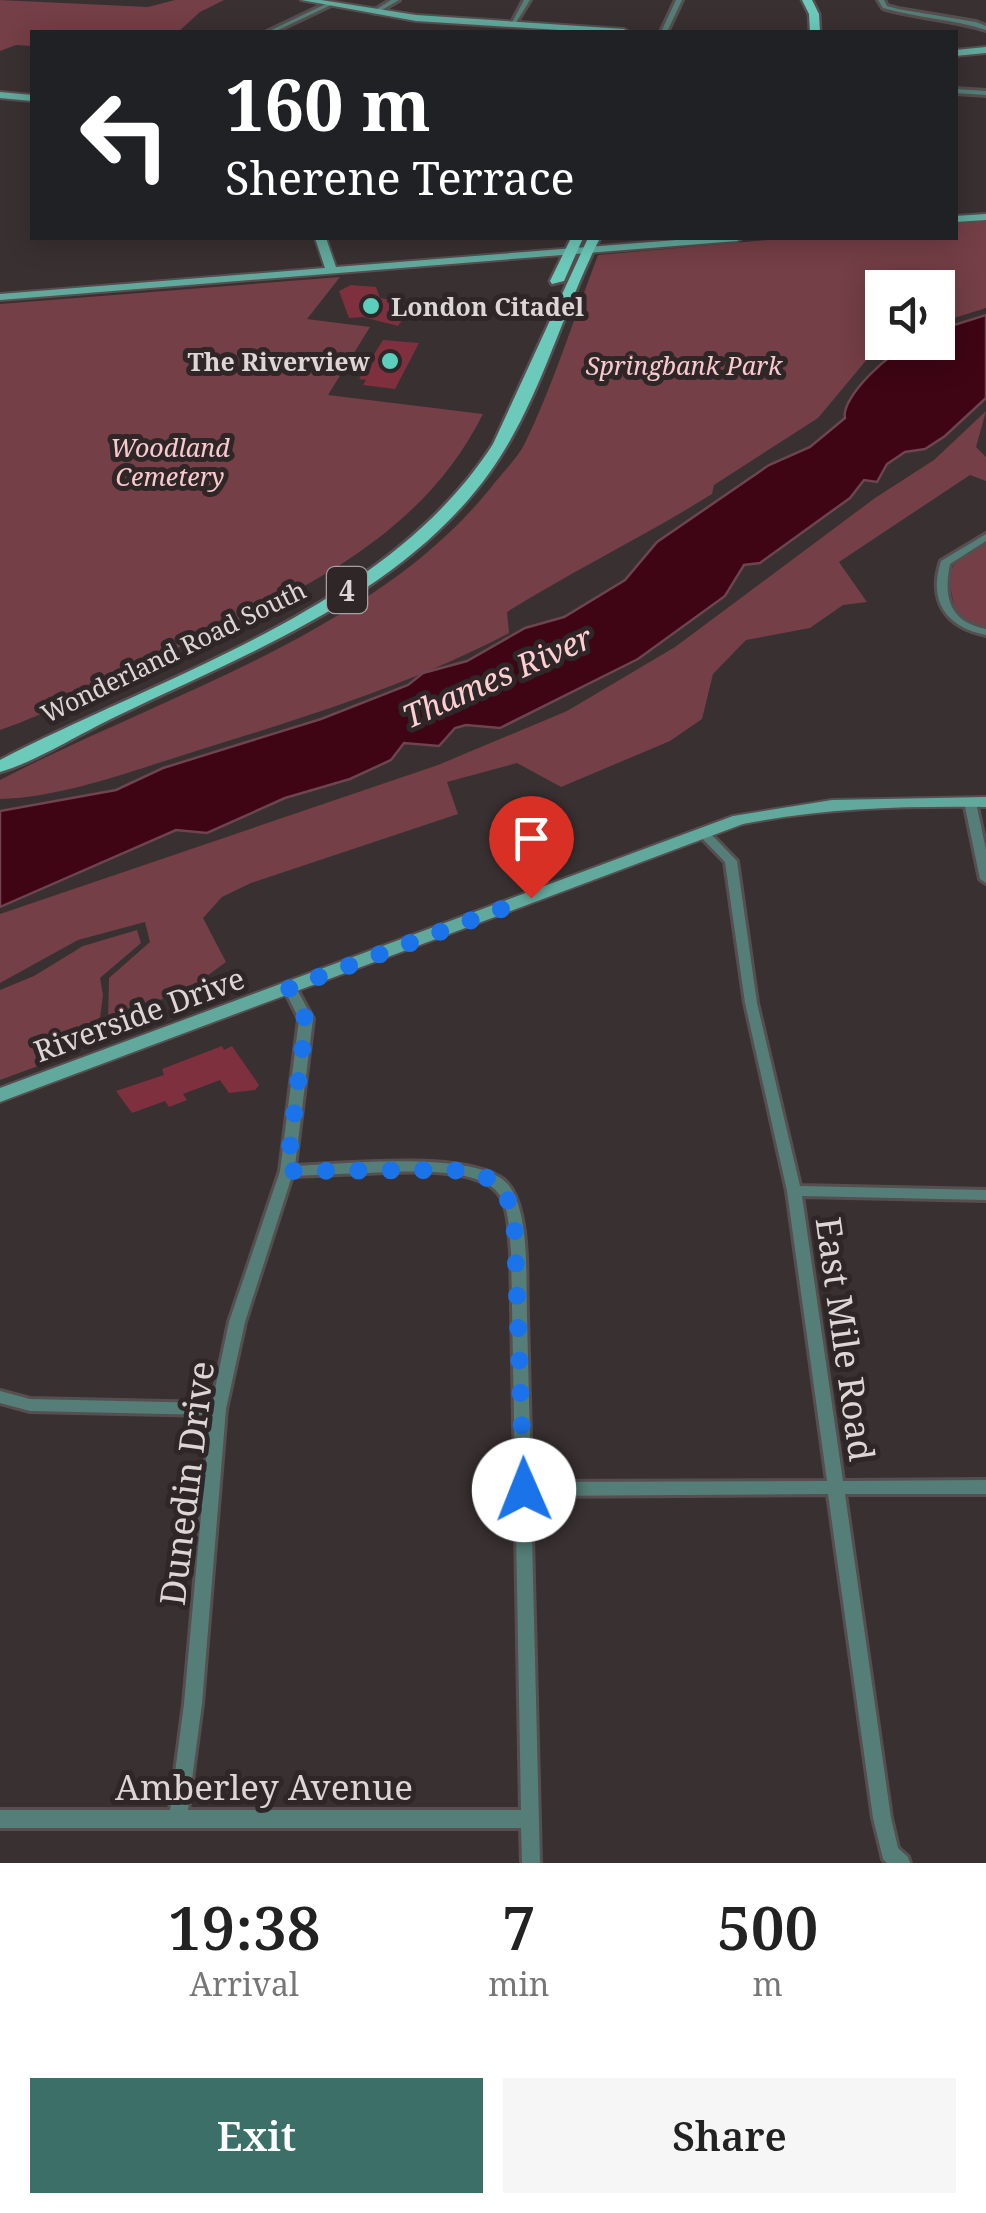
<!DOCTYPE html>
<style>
:root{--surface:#fff;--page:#f6f6f6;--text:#222;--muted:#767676;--accent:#3c6f67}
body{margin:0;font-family:"Noto Serif",serif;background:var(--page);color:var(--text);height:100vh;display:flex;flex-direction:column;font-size:38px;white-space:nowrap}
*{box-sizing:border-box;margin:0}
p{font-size:32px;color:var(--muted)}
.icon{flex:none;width:55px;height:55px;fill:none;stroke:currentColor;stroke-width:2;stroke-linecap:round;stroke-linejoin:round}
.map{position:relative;height:1863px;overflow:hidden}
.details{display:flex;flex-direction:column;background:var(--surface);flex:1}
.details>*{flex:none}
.hud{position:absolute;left:30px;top:30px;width:928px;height:210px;border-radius:0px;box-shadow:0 5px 25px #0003;background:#202124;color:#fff;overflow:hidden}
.buttons{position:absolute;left:865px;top:270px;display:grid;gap:20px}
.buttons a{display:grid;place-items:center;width:90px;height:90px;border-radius:0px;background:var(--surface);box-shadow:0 5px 25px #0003;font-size:50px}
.pin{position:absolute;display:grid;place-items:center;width:85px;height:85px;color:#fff;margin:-102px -42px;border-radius:50% 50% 50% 0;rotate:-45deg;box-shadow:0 0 10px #0007}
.pin .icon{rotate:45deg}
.me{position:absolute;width:110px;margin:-55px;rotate:359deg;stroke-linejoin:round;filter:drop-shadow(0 0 8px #0008)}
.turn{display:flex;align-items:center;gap:35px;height:210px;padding:0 30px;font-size:45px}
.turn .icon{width:130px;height:130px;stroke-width:2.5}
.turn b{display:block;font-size:70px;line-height:85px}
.eta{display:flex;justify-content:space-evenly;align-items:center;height:170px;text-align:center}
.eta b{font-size:60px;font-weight:600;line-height:70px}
.primary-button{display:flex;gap:20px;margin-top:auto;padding:20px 30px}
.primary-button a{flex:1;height:115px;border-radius:0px;background:var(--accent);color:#fff;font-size:40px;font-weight:600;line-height:115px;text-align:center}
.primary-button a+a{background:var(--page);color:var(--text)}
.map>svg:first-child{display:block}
.green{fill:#743f46}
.water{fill:#3f0514;stroke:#6e444e;stroke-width:2.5}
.building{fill:#7f303f}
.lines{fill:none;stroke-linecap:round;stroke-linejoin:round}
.street-casing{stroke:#564e4f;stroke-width:6}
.secondary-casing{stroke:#564e4f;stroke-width:4}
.primary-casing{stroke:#564e4f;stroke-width:5}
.street{fill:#547e77;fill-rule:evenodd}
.secondary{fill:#62a99d;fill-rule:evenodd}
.primary{fill:#6ccaba;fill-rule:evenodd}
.route{stroke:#1a73e8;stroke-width:18;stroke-dasharray:0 32.4}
.poi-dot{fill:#5bcebc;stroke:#2f2627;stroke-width:4}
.labels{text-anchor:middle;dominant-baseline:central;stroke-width:10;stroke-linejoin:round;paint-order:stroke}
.far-poi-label{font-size:25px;font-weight:bold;fill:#dcd6d6;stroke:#2f2627;text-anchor:start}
.far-park-label{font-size:25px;font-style:italic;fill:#fac9ce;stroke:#2f2627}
.far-street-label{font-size:25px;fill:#dcd6d6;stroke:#2f2627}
.shield{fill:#2f2627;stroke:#a8a1a2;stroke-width:2.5}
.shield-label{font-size:28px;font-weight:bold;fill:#dcd6d6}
.street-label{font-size:30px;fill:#dcd6d6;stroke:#2f2627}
.water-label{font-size:32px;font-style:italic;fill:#ffced3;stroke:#2f2627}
.near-street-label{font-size:35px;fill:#dcd6d6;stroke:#2f2627}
</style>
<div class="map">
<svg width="986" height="1863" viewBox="0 0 986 1863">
<rect width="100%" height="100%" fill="#393031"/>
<!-- green -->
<g class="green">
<path d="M0,0L148,7L175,0H224L200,12L178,32H32V46L16,45L0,51Z"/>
<path d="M986,220V308L938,323V288H882V342L889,343L874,351L818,418L714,485L712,494C645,536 574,570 507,612L509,633C408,686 302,718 193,752C131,771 65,797 0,799V780C164,694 380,632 496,481C505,470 517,458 524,445C553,386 574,318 598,255L790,238H955V222Z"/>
<path d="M340,277L307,319L370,327L328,395L483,414C416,549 274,603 145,663C97,686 48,714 0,730V304Z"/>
<path d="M986,411L976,447L986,457V481L970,475L839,562L867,602L843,605L810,628L746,640L713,674L702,719L670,741L561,787L517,763L447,782L458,814L251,883L222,897L203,918L226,962L196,984L108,1023L109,978L150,942L145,922L78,940L0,983V914L438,765L567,711L675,647L875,498L934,460Z"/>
<path d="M986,542V628L965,623L957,616C945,570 944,565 986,542Z"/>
<path d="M137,930L141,943L100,978L103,995L99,1026L78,1037L79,1051L0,1080V990L34,976L83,946Z"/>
</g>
<!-- water -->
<path class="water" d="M986,315V398L945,436L925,449L905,452L887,464L877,482L864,480L850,498L760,563L744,565L725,596L638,659L500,728L466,725L455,728L439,746L404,743L391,760L350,779L285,798L207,833L176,830L0,907V811L116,790L163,768L321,719L408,685L423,673L467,661L525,628L564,617L625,580L657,542L769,465L810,447L845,418C840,398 892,349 913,343C919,341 930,342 938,342V330Z"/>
<!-- building -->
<g class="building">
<path d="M351,285L376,287L380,298L398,301L403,319L398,326L363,317L349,318L339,291Z"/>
<path d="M383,340L419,343L395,389L363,385L366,380L359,379Z"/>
<path d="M222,1046L224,1050L232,1046L259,1085L255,1090L229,1093L220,1080L183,1094L187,1100L169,1107L165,1101L132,1113L116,1091L164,1075L162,1069Z"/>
</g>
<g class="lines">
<defs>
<g id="street">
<path d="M391,0H399L377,13L372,12Z"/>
<path d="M524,0H530L514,26H510Z"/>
<path d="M676,0H682L667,32H661Z"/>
<path d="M878,0H884L887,6L898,9L976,22L986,26V30C952,19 917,18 883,8Z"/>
<path d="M328,3L333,4L274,32H267Z"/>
<path d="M955,89L986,91V95L955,93Z"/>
<path d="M986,534V541L950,564C943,598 950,622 986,629V635C946,627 928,601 941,561Z"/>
<path d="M970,799L976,802L986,850V883L980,879L964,802Z"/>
<path d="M703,829L707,830L737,861L757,1003L800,1186L986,1190V1200L802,1196L843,1481L986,1480V1494H845L891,1818L898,1848L908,1857L910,1863H887L883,1859L873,1818L828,1494L531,1496L540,1863H522L521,1828H0V1810H170L184,1704L210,1415L30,1411L0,1403V1391L30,1399L212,1403L229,1322L280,1171L299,1019L283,987L284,984H294L313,1019L295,1166C345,1164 456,1152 499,1177C512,1184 518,1201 521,1215C528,1247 526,1282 527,1314C528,1370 530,1426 531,1482L827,1481L787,1191L745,1003L725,862L697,833ZM363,1173C396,1172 483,1164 501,1197C510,1213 509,1234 511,1252L521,1810H188L202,1704L226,1409L245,1322L292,1176Z"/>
</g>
<g id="secondary">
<path d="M301,0H321L416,15L624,29L629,32H591L416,21Z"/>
<path d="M986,47V53L955,56V50Z"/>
<path d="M0,92L32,95V101L0,98Z"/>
<path d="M986,214V220L955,222V216Z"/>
<path d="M315,238H326L336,267L702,238H743L737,241L0,300V294L325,268Z"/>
<path d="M986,797V807C904,806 824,808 743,824L0,1102V1088L733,816L832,800Z"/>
</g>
<g id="primary">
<path d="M802,0H812L819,14L820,32H810L809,14Z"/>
<path d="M571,238H583L564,281L552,284L550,281Z"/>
<path d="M588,238H600C561,314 540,402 490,472C402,595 248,653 117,716C83,732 33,763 0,772V760C166,674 388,608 493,444Z"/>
</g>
</defs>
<!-- street casing -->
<use href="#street" class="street-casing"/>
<!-- secondary casing -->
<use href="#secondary" class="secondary-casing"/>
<!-- primary casing -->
<use href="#primary" class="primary-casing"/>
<!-- street -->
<use href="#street" class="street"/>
<!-- secondary -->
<use href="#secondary" class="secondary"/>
<!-- primary -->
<use href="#primary" class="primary"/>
</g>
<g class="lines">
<!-- route -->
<path class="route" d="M524,1490L514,1210L496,1181L467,1171L447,1170L287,1171L306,1020L289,988L531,898"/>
</g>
<!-- markers -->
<g class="poi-dot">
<circle cx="371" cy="306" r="10"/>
<circle cx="390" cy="361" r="10"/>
</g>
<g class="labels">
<!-- far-poi labels -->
<g class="far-poi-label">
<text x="391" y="306">London Citadel</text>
<text x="370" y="361" text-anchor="end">The Riverview</text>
</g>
<!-- far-park labels -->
<g class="far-park-label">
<text x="684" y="365">Springbank Park</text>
<text x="170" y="447">Woodland<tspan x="170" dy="29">Cemetery</tspan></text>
</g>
<!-- far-street labels -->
<g class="far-street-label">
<text transform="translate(173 651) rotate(-26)">Wonderland Road South</text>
</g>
<!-- shield labels -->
<rect class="shield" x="327" y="567" width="40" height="46" rx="8"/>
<g class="shield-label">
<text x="347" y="590">4</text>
</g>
<!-- street labels -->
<g class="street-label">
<text transform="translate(139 1014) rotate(-20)">Riverside Drive</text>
</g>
<!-- water labels -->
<g class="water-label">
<text transform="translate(497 676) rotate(-24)">Thames River</text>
</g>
<!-- near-street labels -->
<g class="near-street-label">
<text transform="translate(846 1339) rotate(82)">East Mile Road</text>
<text transform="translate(186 1483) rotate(-83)">Dunedin Drive</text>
<text x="264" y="1786">Amberley Avenue</text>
</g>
</g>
</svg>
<div class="buttons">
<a><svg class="icon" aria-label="sound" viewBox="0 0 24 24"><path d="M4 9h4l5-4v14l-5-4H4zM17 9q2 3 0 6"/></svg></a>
</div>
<div class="pin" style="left:531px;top:898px;background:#d93025"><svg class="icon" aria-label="arrive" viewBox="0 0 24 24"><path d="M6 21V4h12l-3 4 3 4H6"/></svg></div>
<svg class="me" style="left:524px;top:1490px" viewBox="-20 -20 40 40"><circle r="19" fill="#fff"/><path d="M0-13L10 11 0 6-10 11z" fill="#1a73e8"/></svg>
<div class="hud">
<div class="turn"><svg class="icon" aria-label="left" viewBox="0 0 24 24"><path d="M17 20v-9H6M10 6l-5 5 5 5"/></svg><div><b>160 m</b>Sherene Terrace</div></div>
</div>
</div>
<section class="details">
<div class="eta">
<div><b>19:38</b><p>Arrival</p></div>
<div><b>7</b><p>min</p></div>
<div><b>500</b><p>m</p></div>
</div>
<div class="primary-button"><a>Exit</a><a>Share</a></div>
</section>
